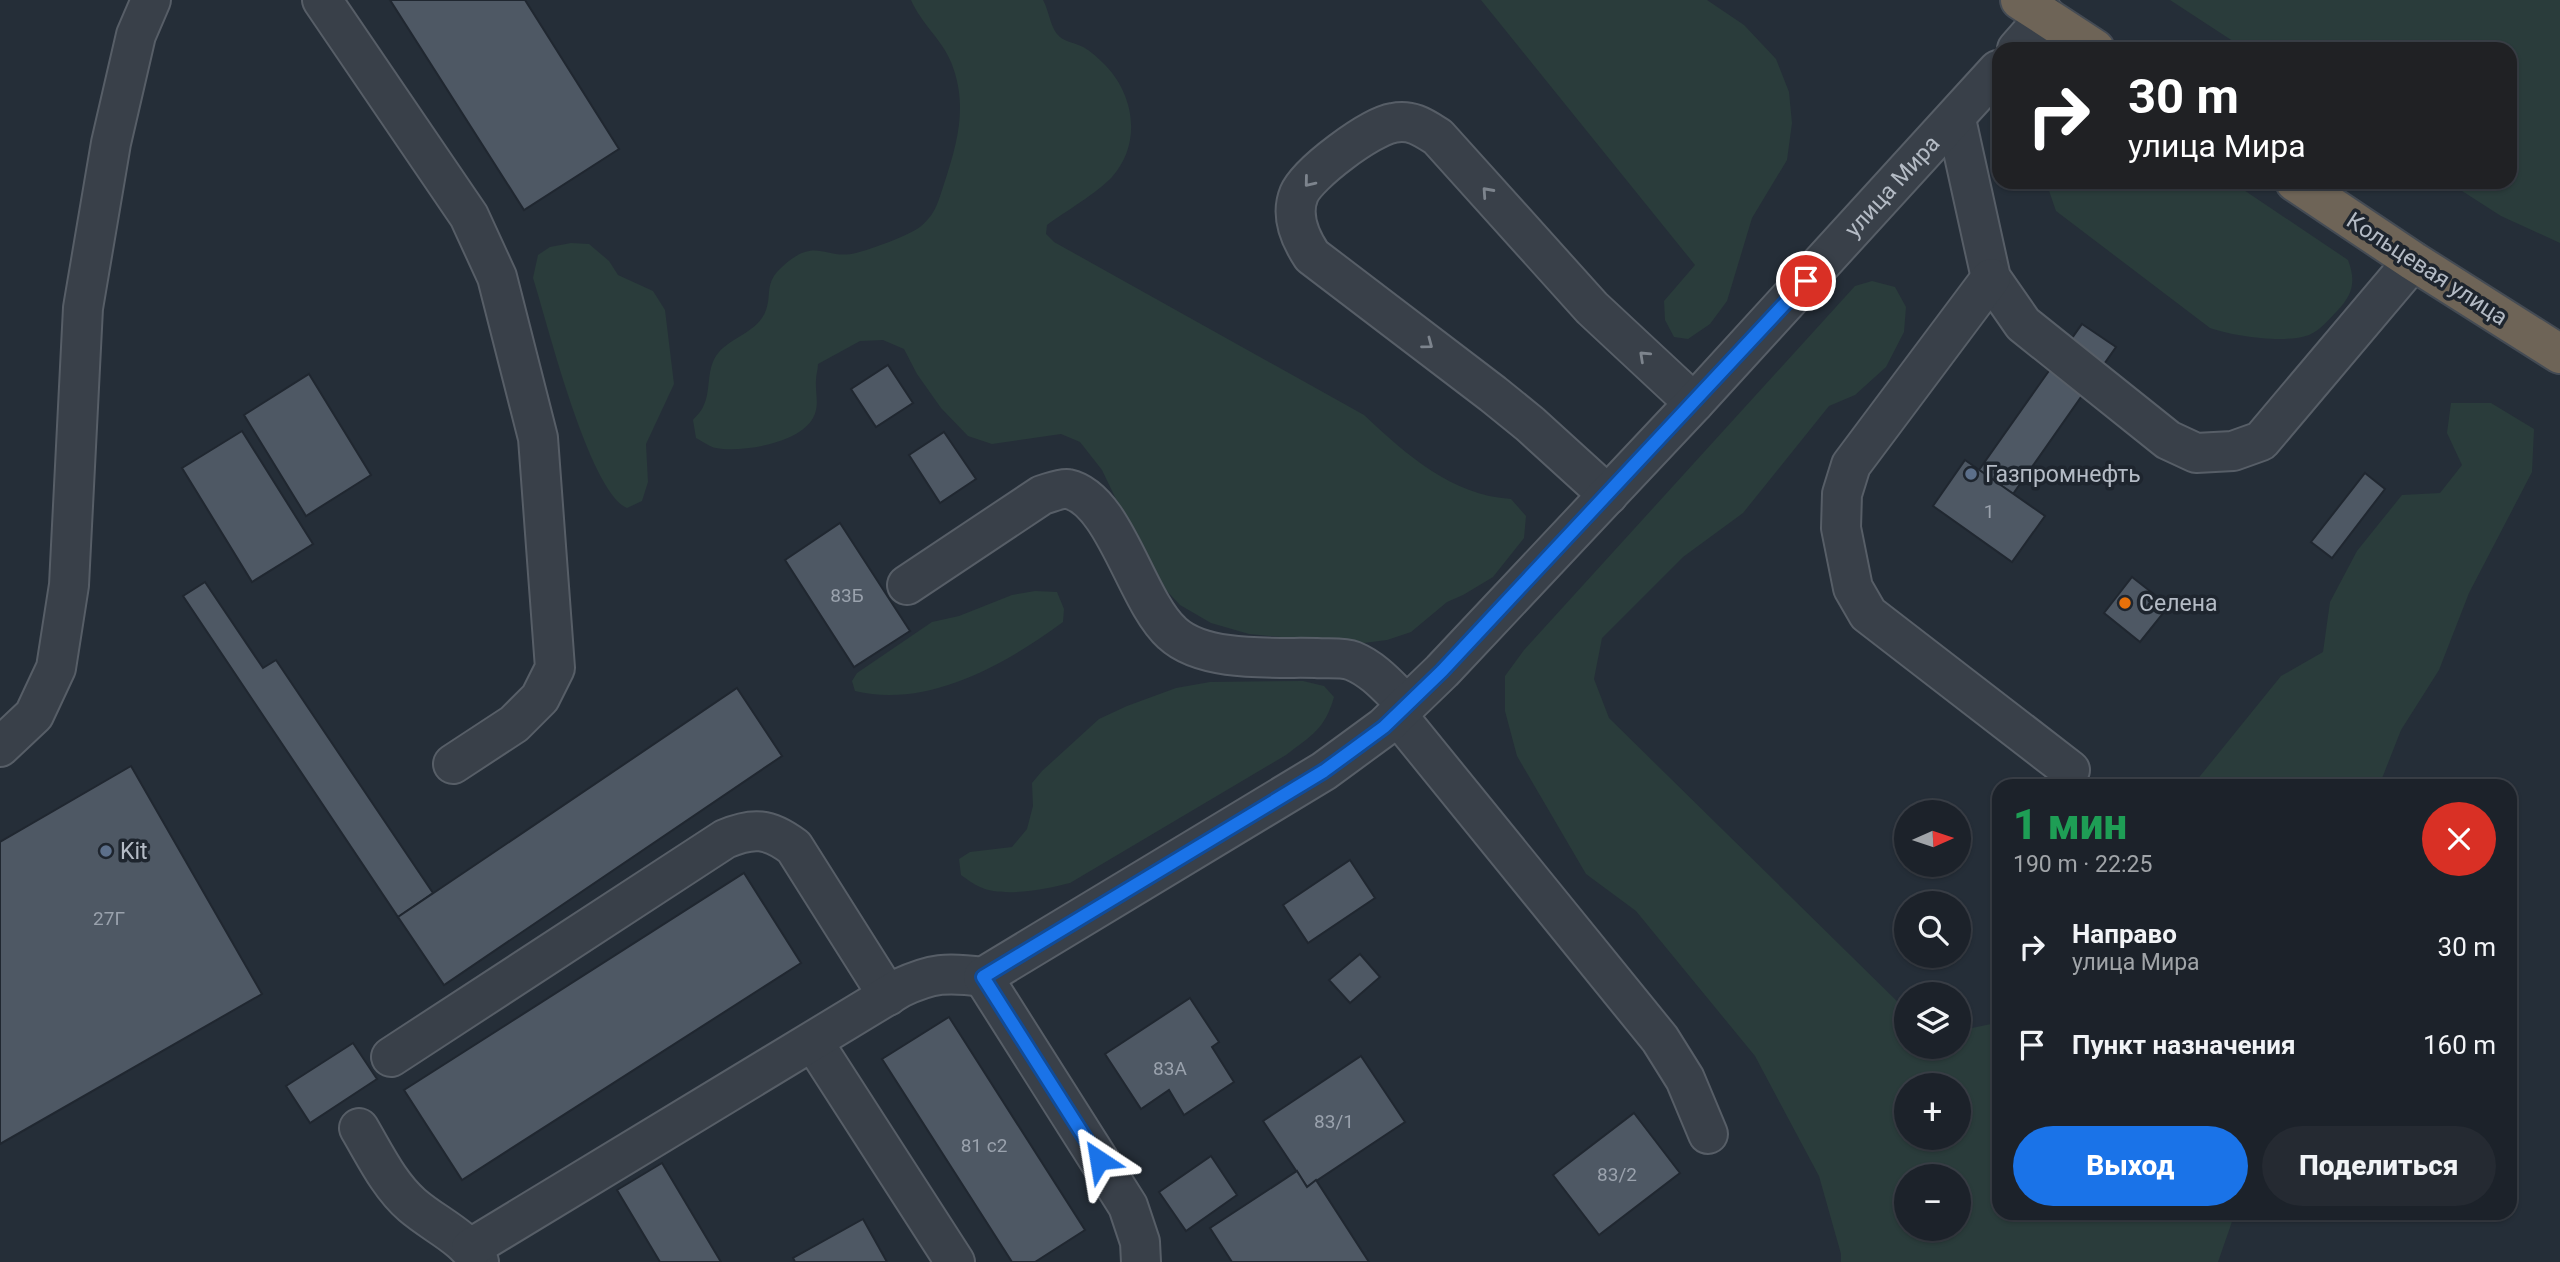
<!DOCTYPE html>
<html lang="ru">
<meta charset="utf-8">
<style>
:root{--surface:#1c222a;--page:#252a32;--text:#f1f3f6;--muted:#a0a4a8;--line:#3a3f47;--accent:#1a73e8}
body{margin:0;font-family:Roboto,sans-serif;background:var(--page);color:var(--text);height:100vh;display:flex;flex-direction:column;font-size:26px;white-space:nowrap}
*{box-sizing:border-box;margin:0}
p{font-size:23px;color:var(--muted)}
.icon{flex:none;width:38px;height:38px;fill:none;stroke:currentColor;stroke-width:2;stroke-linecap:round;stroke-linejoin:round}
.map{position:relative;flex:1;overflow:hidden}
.sheet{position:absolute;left:1992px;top:779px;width:525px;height:441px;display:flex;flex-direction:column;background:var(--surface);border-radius:21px;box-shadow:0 2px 5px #0004,0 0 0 2px var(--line)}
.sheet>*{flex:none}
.guide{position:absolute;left:1992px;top:42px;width:525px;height:147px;border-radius:21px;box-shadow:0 2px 5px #0004,0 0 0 2px var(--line);background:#202124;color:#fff;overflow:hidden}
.needle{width:46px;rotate:87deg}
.fabs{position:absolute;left:1894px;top:800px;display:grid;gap:14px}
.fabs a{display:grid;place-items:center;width:77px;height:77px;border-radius:50%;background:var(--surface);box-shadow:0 2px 5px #0004,0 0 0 2px var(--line);font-size:35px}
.pin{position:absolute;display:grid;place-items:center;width:60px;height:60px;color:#fff;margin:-30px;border:4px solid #fff;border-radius:50%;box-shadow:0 2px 7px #0007}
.me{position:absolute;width:77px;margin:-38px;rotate:327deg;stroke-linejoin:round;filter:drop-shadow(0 0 5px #0008)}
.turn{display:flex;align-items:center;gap:24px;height:147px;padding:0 21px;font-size:32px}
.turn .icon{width:91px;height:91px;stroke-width:2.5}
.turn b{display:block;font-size:49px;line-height:60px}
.round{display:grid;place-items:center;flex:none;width:74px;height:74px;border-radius:37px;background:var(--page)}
.overview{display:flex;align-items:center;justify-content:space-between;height:119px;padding:0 21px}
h1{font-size:42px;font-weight:800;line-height:52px;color:#1e9e55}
.primary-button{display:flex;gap:14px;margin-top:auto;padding:14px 21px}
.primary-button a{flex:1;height:80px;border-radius:42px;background:var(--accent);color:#fff;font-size:28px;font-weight:800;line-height:80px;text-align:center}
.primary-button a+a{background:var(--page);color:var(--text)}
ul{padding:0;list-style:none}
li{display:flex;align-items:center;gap:21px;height:98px;padding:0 21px}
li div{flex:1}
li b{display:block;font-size:26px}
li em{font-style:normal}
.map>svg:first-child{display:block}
.green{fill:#2a3c3b;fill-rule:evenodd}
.building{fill:#4e5864;stroke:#202730;stroke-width:2}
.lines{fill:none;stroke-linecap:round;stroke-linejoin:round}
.minor-casing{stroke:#575e67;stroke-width:42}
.highway-casing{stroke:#444b54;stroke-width:42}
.minor{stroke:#394049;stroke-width:38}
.highway{stroke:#6e6457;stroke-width:38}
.oneway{stroke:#7d848d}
.route-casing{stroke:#114b97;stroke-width:18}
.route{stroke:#1a73e8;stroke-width:12}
.service-dot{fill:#5c6f8a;stroke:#1e252e;stroke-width:2.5}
.food-dot{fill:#e8710a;stroke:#1e252e;stroke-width:2.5}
.labels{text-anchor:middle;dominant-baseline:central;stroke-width:7;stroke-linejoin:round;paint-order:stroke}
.number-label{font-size:19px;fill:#9aa2ad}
.street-label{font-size:23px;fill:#b4bbc5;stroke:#1e252e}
.poi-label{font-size:23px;fill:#b4bbc5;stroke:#1e252e;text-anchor:start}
</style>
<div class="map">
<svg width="2560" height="1262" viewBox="0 0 2560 1262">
<rect width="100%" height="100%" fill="#252e38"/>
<!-- green -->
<g class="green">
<path d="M911,0H1043C1049,11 1050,25 1057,34C1064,42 1072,42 1081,46C1088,49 1096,56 1102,62C1134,92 1143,142 1112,177C1097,193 1066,211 1047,225L1046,234L1054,242L1364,415C1407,455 1451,495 1511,499L1526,516L1524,538L1493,577L1463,595L1447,602L1411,632L1387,640L1356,644L1249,634L1211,623L1180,605L1153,576L1102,470L1080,442L1061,434L992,444L968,436L941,408L917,374L904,349L883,340L860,341L818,364C818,369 816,375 816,380C815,393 820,406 813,418C800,443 741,453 716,448C710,447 702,441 696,438L693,420C696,416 701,412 703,407C712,390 705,368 719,352C732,337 759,331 766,310C772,294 764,283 782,267C816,235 825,261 856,253C869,250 910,235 920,227C937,213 938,201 945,181C958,141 968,104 951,62C942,40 921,23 911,0Z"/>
<path d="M1481,0H1707L1744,25L1776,59L1789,92L1792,123L1787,160L1752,218L1727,301L1710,324L1688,339L1674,337L1665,320L1664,301L1695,265Z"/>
<path d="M2170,0H2560V243L2501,216L2448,182H2510V49H2245Z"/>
<path d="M2046,182H2232L2348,260C2356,281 2353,294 2338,310C2329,319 2321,330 2309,335C2285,344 2233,336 2210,328L2056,211Z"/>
<path d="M571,243L589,244L609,261L618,275L653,291L665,310L674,384L646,444L648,482L642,501L627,508C589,492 547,322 533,278L538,255L550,247Z"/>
<path d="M1872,281L1895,287L1906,307L1904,332L1886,367L1855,395L1829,406L1743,513L1683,557L1602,638L1594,679L1609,718L1906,1010V1046H1958V1031L1991,1024L1998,1017V1213H2235L2218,1262H1841V1254L1819,1176L1755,1056L1636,911L1586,874L1517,756L1505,711V676L1524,650L1855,286ZM1906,1085H1958V1138H1906ZM1906,1176H1958V1228H1906Z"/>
<path d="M2451,403H2491L2534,429L2532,472L2469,593L2439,670L2401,730L2379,786H2192L2281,676L2323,652L2330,602L2357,551L2402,495L2440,493L2462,465L2447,433Z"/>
<path d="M1035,591L1057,592L1064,609L1063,622C1006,664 928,709 855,691L852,681L857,673L932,622L959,616L1012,595Z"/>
<path d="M1303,681L1324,686L1334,697C1325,729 1312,735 1286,755L1070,883C1047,889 1003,898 980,887C973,884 967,879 961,875L959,859L970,852L1012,847L1027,829L1033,806L1032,783L1042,771L1099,719L1127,706L1176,688L1210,682Z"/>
</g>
<!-- building -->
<g class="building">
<path d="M390,0H525L619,149L524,210Z"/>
<path d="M2082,324L2116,347L2013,494L1979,470Z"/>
<path d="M888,365L913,403L876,427L851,389Z"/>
<path d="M309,374L371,475L306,516L244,415Z"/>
<path d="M242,431L313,544L252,582L182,468Z"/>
<path d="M944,432L976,479L940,503L909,455Z"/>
<path d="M1965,460L2045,516L2012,562L1933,506Z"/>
<path d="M2365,473L2385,489L2332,558L2311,542Z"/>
<path d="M840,523L910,631L854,667L785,560Z"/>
<path d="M2132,577L2169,606L2140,642L2104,613Z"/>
<path d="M205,582L263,668L276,660L433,893L398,917L183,596Z"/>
<path d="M737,688L782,756L444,985L398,917Z"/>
<path d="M131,766L262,994L0,1144V842Z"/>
<path d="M1350,860L1375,898L1308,943L1283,905Z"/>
<path d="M744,873L801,963L462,1180L404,1090Z"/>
<path d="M1360,954L1380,977L1350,1003L1329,980Z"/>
<path d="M1190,998L1219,1042L1212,1047L1234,1082L1184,1115L1169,1090L1141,1109L1105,1054Z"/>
<path d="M949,1017L1085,1230L1035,1262H1012L882,1059Z"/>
<path d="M353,1043L377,1079L310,1123L286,1086Z"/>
<path d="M1361,1056L1405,1122L1307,1187L1263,1121Z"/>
<path d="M1634,1113L1680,1173L1599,1235L1553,1175Z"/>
<path d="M1211,1156L1237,1195L1186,1231L1159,1192Z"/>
<path d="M662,1163L721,1262H660L617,1190Z"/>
<path d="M1297,1171L1307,1187L1316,1180L1369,1262H1232L1210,1228Z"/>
<path d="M863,1219L887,1262H795L793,1258Z"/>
</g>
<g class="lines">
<defs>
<g id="minor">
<path d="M322,0L469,216L497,277L538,438L555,668L540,698L514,724L453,764"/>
<path d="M2017,49L2046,16"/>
<path d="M1956,119L1991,278L2023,324L2168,440L2196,453L2233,451L2261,441L2413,261"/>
<path d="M1991,278L1851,465L1842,494L1841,528L1853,588L1868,614L2070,770"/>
<path d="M1608,495L1530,424L1493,394L1312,256C1300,238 1290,216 1299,194C1308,173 1370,127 1393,123C1412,119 1424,128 1438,137L1592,308L1694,403"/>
<path d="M907,585L1042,495C1050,493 1060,488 1068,489C1115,499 1136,601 1172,633C1204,663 1275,657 1316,658C1328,659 1343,657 1353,661C1375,670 1390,689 1407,705"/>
<path d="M1397,715L1660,1039L1685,1079L1708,1134"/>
<path d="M0,747L34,715L56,668L69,585L83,308L111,143L136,35L151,0"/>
<path d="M814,1043L955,1262"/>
<path d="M391,1057L725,839C753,827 769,828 794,847L888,996"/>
<path d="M359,1128C375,1155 389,1185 412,1205C435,1225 464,1236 479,1262"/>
<path d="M471,1248L900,988C932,973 947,972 983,977"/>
<path id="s1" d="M1141,1262L1140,1242L1128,1206L983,977L1324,771L1384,727L1442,671L1694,403L1998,70"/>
</g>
<g id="highway">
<path d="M2020,0L2095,49"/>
<path d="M2295,182L2413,261L2560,354"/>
</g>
</defs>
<!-- minor casing -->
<use href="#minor" class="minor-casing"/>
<!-- highway casing -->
<use href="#highway" class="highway-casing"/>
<!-- minor -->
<use href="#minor" class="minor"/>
<!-- highway -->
<use href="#highway" class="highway"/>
</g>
<!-- one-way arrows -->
<defs><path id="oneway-chevron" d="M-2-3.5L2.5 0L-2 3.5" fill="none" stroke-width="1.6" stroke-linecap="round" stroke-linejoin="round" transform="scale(1.75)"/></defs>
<g class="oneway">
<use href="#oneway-chevron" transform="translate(1309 182) rotate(129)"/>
<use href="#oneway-chevron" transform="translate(1487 192) rotate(-132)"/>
<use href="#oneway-chevron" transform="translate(1428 344) rotate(37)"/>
<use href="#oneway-chevron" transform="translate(1644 356) rotate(-137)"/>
</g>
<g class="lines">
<defs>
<path id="route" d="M1099,1160L983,977L1324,771L1384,727L1442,671L1806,281"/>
</defs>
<!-- route casing -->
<use href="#route" class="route-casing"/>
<!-- route -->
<use href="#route" class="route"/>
</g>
<!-- markers -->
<g class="service-dot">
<circle cx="1971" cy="474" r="7"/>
<circle cx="106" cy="851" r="7"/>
</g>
<circle class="food-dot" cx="2125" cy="603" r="7"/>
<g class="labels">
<!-- number labels -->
<g class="number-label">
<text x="1989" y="511">1</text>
<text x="847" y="595">83Б</text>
<text x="109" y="918">27Г</text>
<text x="1170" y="1068">83А</text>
<text x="1334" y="1121">83/1</text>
<text x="984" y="1145">81 с2</text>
<text x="1617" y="1174">83/2</text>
</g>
<!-- street labels -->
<g class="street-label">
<text stroke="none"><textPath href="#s1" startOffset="1544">улица Мира</textPath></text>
<text transform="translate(2427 269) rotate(33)">Кольцевая улица</text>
</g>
<!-- poi labels -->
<g class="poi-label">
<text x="1985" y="474">Газпромнефть</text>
<text x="2139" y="603">Селена</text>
<text x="120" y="851">Kit</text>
</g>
</g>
</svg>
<div class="fabs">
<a><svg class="needle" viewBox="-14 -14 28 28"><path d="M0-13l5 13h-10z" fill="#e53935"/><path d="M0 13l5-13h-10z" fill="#a0a4a8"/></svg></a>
<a><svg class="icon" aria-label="search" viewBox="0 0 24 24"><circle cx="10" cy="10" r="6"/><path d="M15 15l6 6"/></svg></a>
<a><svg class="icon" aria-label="layers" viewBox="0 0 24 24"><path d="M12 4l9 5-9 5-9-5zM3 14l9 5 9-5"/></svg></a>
<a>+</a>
<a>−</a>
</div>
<div class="pin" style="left:1806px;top:281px;background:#d93025"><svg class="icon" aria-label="arrive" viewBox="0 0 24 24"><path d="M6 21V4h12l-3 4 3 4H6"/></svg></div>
<svg class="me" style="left:1099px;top:1160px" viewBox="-20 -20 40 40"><path d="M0-17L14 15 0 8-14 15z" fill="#1a73e8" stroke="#fff" stroke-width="4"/></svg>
<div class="guide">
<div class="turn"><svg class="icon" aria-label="right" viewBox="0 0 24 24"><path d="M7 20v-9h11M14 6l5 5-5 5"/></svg><div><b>30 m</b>улица Мира</div></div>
</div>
<section class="sheet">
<div class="overview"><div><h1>1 мин</h1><p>190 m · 22:25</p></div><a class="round" style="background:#d93025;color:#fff"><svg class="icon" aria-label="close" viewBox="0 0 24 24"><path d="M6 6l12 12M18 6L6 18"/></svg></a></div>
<ul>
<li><svg class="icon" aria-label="right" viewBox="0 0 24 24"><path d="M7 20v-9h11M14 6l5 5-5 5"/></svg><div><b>Направо</b><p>улица Мира</p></div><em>30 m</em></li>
<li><svg class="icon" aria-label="arrive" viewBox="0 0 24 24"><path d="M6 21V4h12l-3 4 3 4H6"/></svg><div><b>Пункт назначения</b></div><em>160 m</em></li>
</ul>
<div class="primary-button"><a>Выход</a><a>Поделиться</a></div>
</section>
</div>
